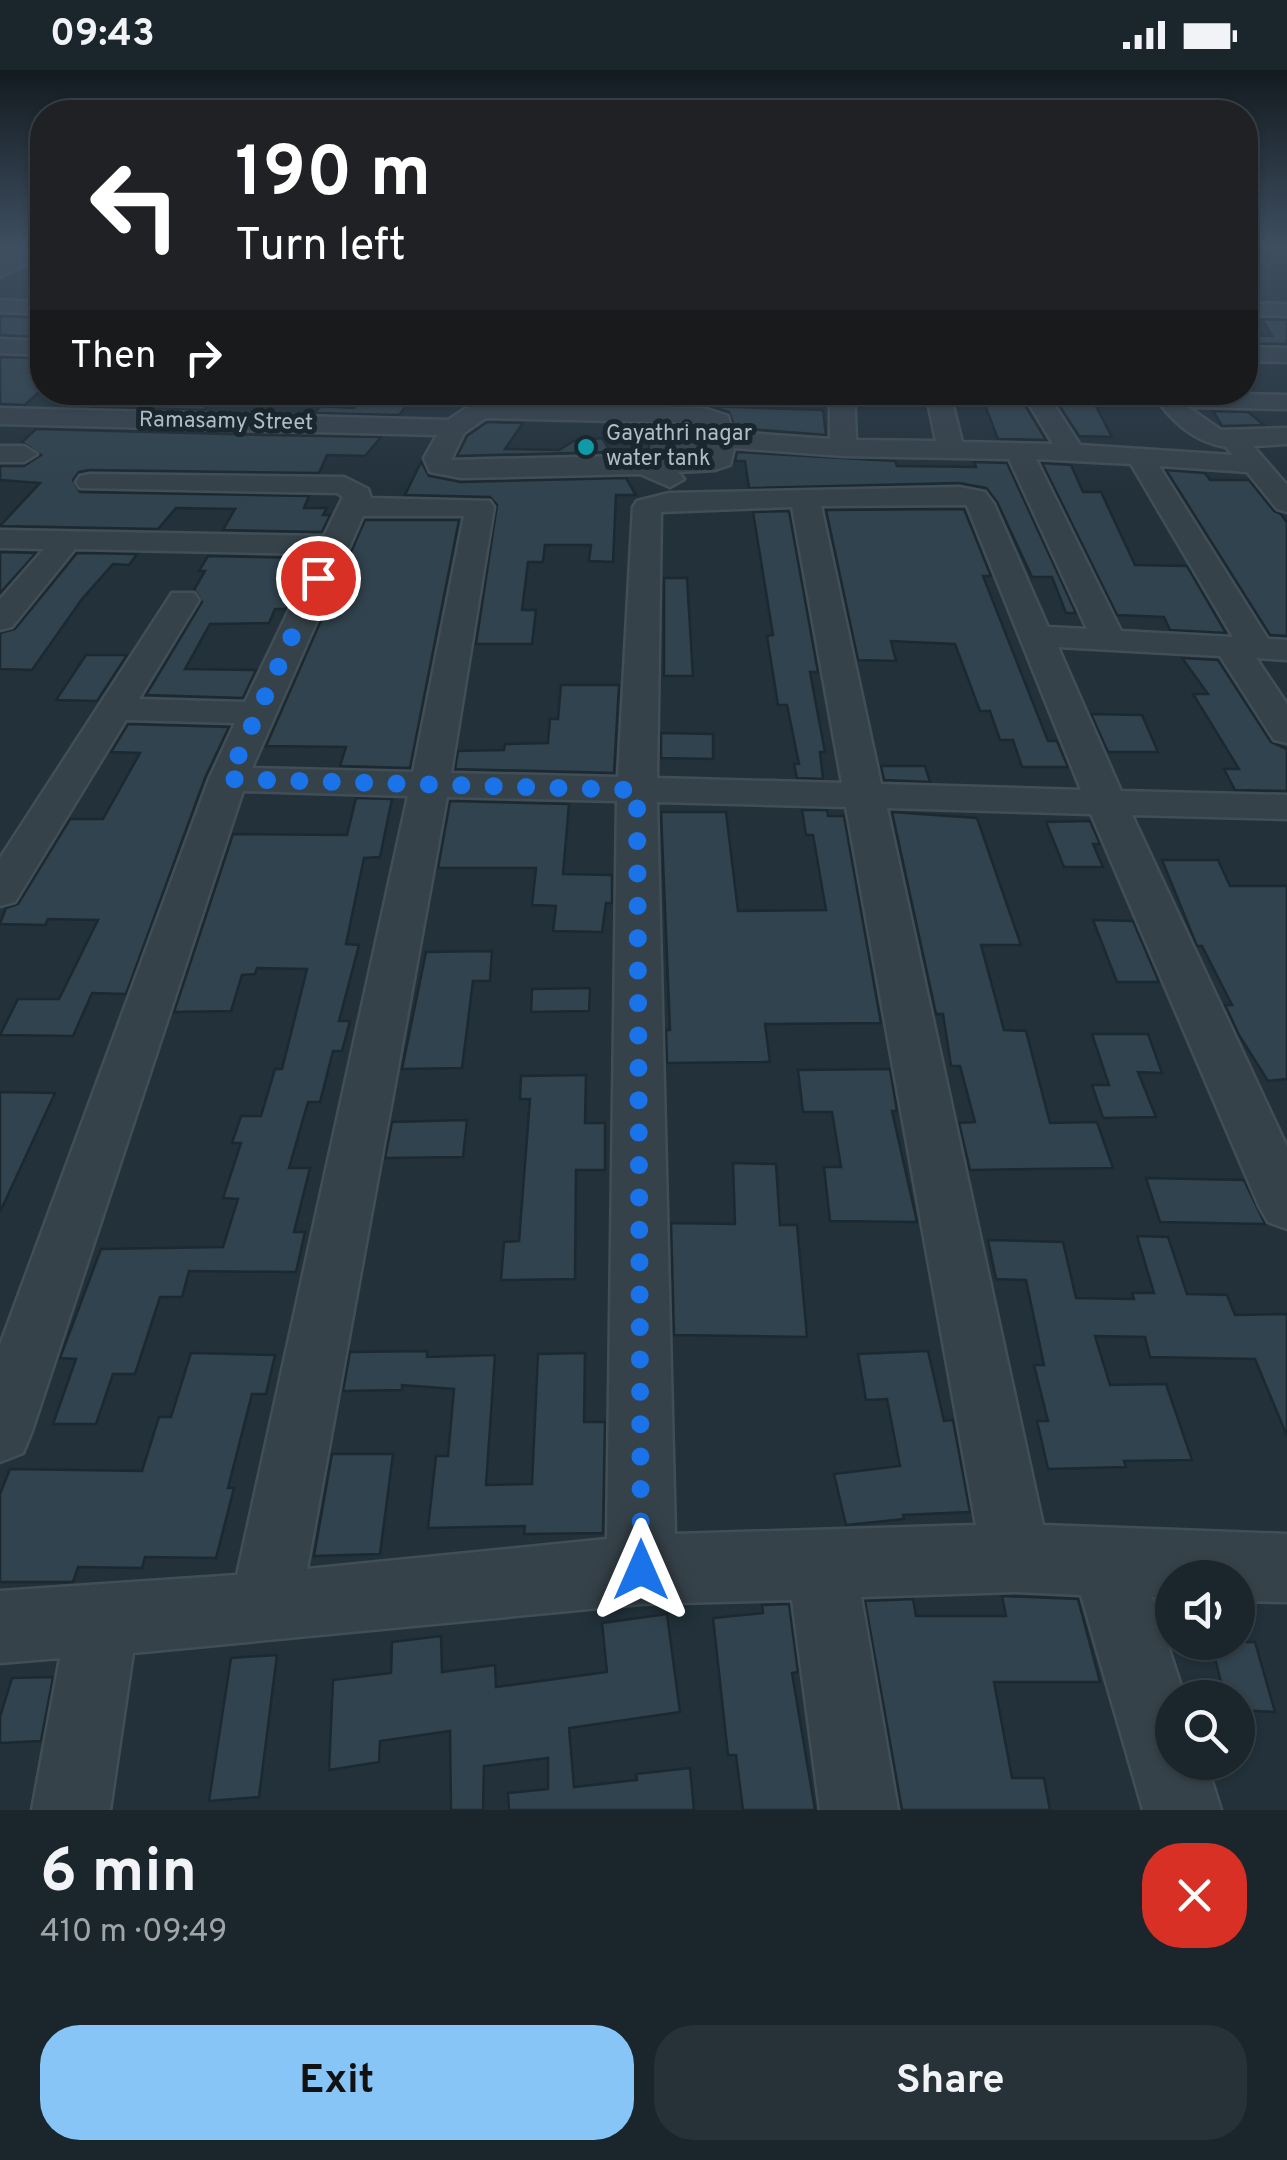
<!DOCTYPE html>
<meta charset="utf-8">
<style>
:root{--surface:#1a252c;--page:#273138;--text:#f1f3f6;--muted:#9fa5a9;--line:#384248;--accent:#86c5f6}
body{margin:0;font-family:Overpass,sans-serif;background:var(--page);color:var(--text);height:100vh;display:flex;flex-direction:column;font-size:38px;white-space:nowrap}
*{box-sizing:border-box;margin:0}
p{font-size:32px;color:var(--muted)}
.icon{flex:none;width:55px;height:55px;fill:none;stroke:currentColor;stroke-width:2;stroke-linecap:round;stroke-linejoin:round}
.map{position:relative;height:1740px;overflow:hidden}
.sheet{display:flex;flex-direction:column;background:var(--surface);flex:1}
.sheet>*{flex:none}
.banner{position:absolute;left:30px;top:30px;width:1228px;height:305px;border-radius:40px;box-shadow:0 2px 8px #0004,0 0 0 2px var(--line);background:#202124;color:#fff;overflow:hidden}
.buttons{position:absolute;left:1155px;top:1490px;display:grid;gap:20px}
.buttons a{display:grid;place-items:center;width:100px;height:100px;border-radius:50%;background:var(--surface);box-shadow:0 2px 8px #0004,0 0 0 2px var(--line);font-size:50px}
.pin{position:absolute;display:grid;place-items:center;width:85px;height:85px;color:#fff;margin:-42px;border:5px solid #fff;border-radius:50%;box-shadow:0 2px 10px #0007}
.me{position:absolute;width:110px;margin:-55px;rotate:0deg;stroke-linejoin:round;filter:drop-shadow(0 0 8px #0008)}
.turn{display:flex;align-items:center;gap:35px;height:210px;padding:0 40px;font-size:45px}
.turn .icon{width:130px;height:130px;stroke-width:2.5}
.turn b{display:block;font-size:70px;line-height:85px}
.then{display:flex;align-items:center;height:95px;padding:0 40px;background:#0003;gap:20px;font-size:38px}
.round{display:grid;place-items:center;flex:none;width:105px;height:105px;border-radius:40px;background:var(--page)}
.overview{display:flex;align-items:center;justify-content:space-between;height:170px;padding:0 40px}
h1{font-size:60px;font-weight:700;line-height:75px}
.primary-button{display:flex;gap:20px;margin-top:auto;padding:20px 40px}
.primary-button a{flex:1;height:115px;border-radius:40px;background:var(--accent);color:#111;font-size:40px;font-weight:700;line-height:115px;text-align:center}
.primary-button a+a{background:var(--page);color:var(--text)}
.status{display:flex;justify-content:space-between;align-items:center;height:70px;padding:0 50px;background:var(--surface);direction:ltr}
.status svg{height:28px;fill:currentColor}
.map>svg:first-child{display:block}
.building{fill:#31434e;stroke:#1d2931;stroke-width:2.5}
.lines{fill:none;stroke-linecap:round;stroke-linejoin:round}
.minor-casing{stroke:#424e56;stroke-width:5}
.minor{fill:#36424a;fill-rule:evenodd}
.route{stroke:#1a73e8;stroke-width:18;stroke-dasharray:0 32.4}
.culture-dot{fill:#0f9aa8;stroke:#1b272f;stroke-width:4}
.labels{text-anchor:middle;dominant-baseline:central;stroke-width:10;stroke-linejoin:round;paint-order:stroke}
.far-street-label{font-size:22px;fill:#b1bdc6;stroke:#1b272f}
.far-poi-label{font-size:22px;fill:#b1bdc6;stroke:#1b272f;text-anchor:start}
</style>
<div class="status"><b>09:43</b><svg viewBox="0 0 49 12"><path d="M0 12V9h3v3zM5 12V6h3v6zM10 12V3h3v9zM15 12V0h3v12zM26 1h20v11H26zM47 4h2v5h-2z"/></svg></div>
<div class="map">
<svg width="1287" height="1740" viewBox="0 0 1287 1740">
<rect width="100%" height="100%" fill="#22313a"/>
<!-- building -->
<g class="building">
<path d="M0,246L42,248V267L0,265Z"/>
<path d="M1262,249L1287,250V274L1245,273V265L1272,266Z"/>
<path d="M0,287L42,288V319L25,335L0,334Z"/>
<path d="M109,322H156L217,324L204,340L92,337Z"/>
<path d="M368,322L415,325L399,345L314,343L321,336L354,338Z"/>
<path d="M1017,325H1019L1046,370L998,369L983,330L1019,331Z"/>
<path d="M1053,326L1091,327L1112,367L1079,366Z"/>
<path d="M708,336L823,340L826,365L735,358L729,342Z"/>
<path d="M1213,341L1248,342L1264,355L1222,356Z"/>
<path d="M487,352L523,353L505,379L559,380L574,371L602,368L611,382L457,386L467,366Z"/>
<path d="M653,356L703,358V380L648,382Z"/>
<path d="M36,359L263,365L381,367L365,386L327,385L319,403L90,400L79,402L73,410L80,422L309,426L304,438H327L323,445H330L322,462L223,460L235,439L176,438L158,459L0,456L40,413L0,410V396H24L41,385L22,372Z"/>
<path d="M737,382L895,391L897,396L976,397L974,392L1007,393L1076,543H1066L1052,507H1032L997,432L986,418L959,413L749,418L745,391H735Z"/>
<path d="M421,392L429,406L461,412L626,408L636,425H616L613,492L589,491L591,475H545L543,492H528L522,540H536L532,574H476L497,435L490,427L405,425Z"/>
<path d="M1042,393L1071,395L1083,422H1101L1135,495L1187,496L1226,563L1170,560L1164,547L1117,545Z"/>
<path d="M1166,400L1205,403L1210,410H1249L1274,441L1281,444L1287,453V566L1270,565Z"/>
<path d="M964,439L991,506H983L1048,671H1057L1068,697H1022L1013,670H1000L990,641H980L955,574L891,571L896,591L858,590L826,440Z"/>
<path d="M789,441L818,602H810L825,682H820L823,709L797,708L794,694H799L787,635H778L767,566L773,565L753,442Z"/>
<path d="M365,450H459L410,698L340,696L346,677L266,676Z"/>
<path d="M0,482L36,483L0,523Z"/>
<path d="M77,483L137,484L129,495L113,494L82,529L32,600L0,599V563L15,559Z"/>
<path d="M208,486L310,488L286,539H275L269,553L210,554L185,599L256,600L243,628L146,625L202,532L194,520L205,501H199Z"/>
<path d="M664,508H687L693,606H664Z"/>
<path d="M86,585H127L97,631L56,630Z"/>
<path d="M1182,588L1218,590L1271,672L1287,679V721L1235,720L1224,699H1239L1193,624H1208Z"/>
<path d="M561,615H619L614,703L455,699L458,681L504,680L505,674L548,673L550,649H558Z"/>
<path d="M1091,644L1142,645L1158,682H1108Z"/>
<path d="M128,654L229,657L205,708L126,924L92,923L73,966L0,965L18,929H59L98,850L48,849L45,855L0,854L6,838L18,834L70,749H103L140,683L111,682Z"/>
<path d="M661,663L713,664V689L661,688Z"/>
<path d="M881,696H925L930,712L884,710Z"/>
<path d="M356,728L392,729L380,787L364,788L346,874L359,875L339,951H350L342,981H333L320,1032H308L289,1098H310L294,1162H305L296,1202L189,1201L182,1227H160L135,1304H113L96,1354H53L76,1289L60,1288L101,1179L223,1177L238,1129L223,1128L241,1073H232L241,1046H261L275,999H282L307,899L257,898L255,904L242,905L231,941L174,942L233,764L347,765Z"/>
<path d="M450,731L569,734L563,804L612,805V833H606L602,862L553,861L556,836L532,835L536,798H438Z"/>
<path d="M802,740H827L828,746H844L881,953L765,954L770,992L667,993L666,960H670L661,742H726L738,841L826,840L813,765H806Z"/>
<path d="M892,742L977,748L1021,875H981L1004,960L1026,961L1050,1053L1097,1052L1113,1098L970,1100L959,1053L975,1052L960,996H951L943,944H936Z"/>
<path d="M1090,751L1100,774H1093L1103,797H1064L1046,752Z"/>
<path d="M1162,790H1218L1230,816H1287V1009L1268,1011L1239,965L1225,935H1232L1202,876H1197Z"/>
<path d="M1093,850L1133,851L1159,912H1117Z"/>
<path d="M492,881L490,911H473L462,998L402,999L426,882Z"/>
<path d="M590,918L589,941L531,942L532,919Z"/>
<path d="M1092,964H1148L1162,1003L1138,1002L1156,1047L1103,1048L1092,1015H1109Z"/>
<path d="M890,999L897,1041H892L917,1152L830,1151L824,1097H841L832,1042H803L798,1000Z"/>
<path d="M586,1005L585,1053H605V1100H576L575,1209L501,1210L504,1172L519,1171L530,1029H520L521,1006Z"/>
<path d="M0,1022L55,1023L0,1142Z"/>
<path d="M467,1050L463,1087L385,1088L392,1052Z"/>
<path d="M733,1093L776,1094L780,1155H797L807,1267L674,1265L671,1153L735,1154Z"/>
<path d="M1146,1108L1244,1110L1265,1154L1160,1152Z"/>
<path d="M1137,1166L1168,1167L1187,1224L1227,1225L1235,1245L1287,1244V1366L1255,1289L1150,1287L1145,1267L1095,1266L1110,1315L1166,1314L1192,1390L1124,1391L1126,1397L1048,1399L1037,1351H1048L1034,1295H1044L1026,1210L996,1209L988,1170L1063,1172L1076,1228L1134,1229L1132,1223H1154Z"/>
<path d="M427,1281V1287L495,1285L486,1415L532,1414L538,1284L585,1283L584,1352H605L603,1463L524,1464L525,1456L428,1458L436,1386H448L454,1319L402,1315V1320L343,1321L350,1282Z"/>
<path d="M928,1281L944,1351L953,1350L970,1442L903,1445L904,1449L846,1455L834,1404L900,1396L887,1329L866,1330L858,1284Z"/>
<path d="M191,1283L275,1285L266,1324H252L228,1418H234L216,1488L145,1487L142,1498L78,1497L73,1512H0V1424L10,1399L142,1401L159,1347H171Z"/>
<path d="M332,1384H393L380,1484L314,1486Z"/>
<path d="M1002,1526L1078,1529L1100,1612H994L1012,1708H1044L1050,1740H902L865,1531L913,1529L916,1546H1006Z"/>
<path d="M789,1534L798,1602L792,1603L815,1740H743L736,1685H728L713,1548L763,1543L762,1535Z"/>
<path d="M667,1544L680,1642L569,1658L574,1717L637,1710L636,1704L690,1698L694,1740H509L508,1723L548,1719V1688L484,1696L483,1740H451L450,1661L380,1671L379,1692L329,1700L333,1610L391,1603L392,1572L441,1566L442,1602L495,1595L496,1617L607,1602L602,1553Z"/>
<path d="M1211,1572H1255L1275,1642L1238,1640V1628H1225Z"/>
<path d="M277,1585L259,1727L209,1731L231,1588Z"/>
<path d="M53,1607L41,1671L0,1673V1647L12,1608Z"/>
</g>
<g class="lines">
<defs>
<g id="minor">
<path d="M34,176H42V186L0,207V193Z"/>
<path d="M1267,176H1287V184L1269,180Z"/>
<path d="M0,230L42,232V244L0,242Z"/>
<path d="M1245,233L1287,234V246L1245,245Z"/>
<path d="M0,269L42,271V285L0,283Z"/>
<path d="M1245,277L1287,278V292L1245,291Z"/>
<path d="M830,322H854L856,370L936,371L928,332L940,325L952,332L962,372L1053,374L1022,322H1046L1080,375L1233,385L1226,377C1191,371 1171,350 1151,322L1287,325V339L1188,337L1221,360L1287,358V374L1253,376L1287,415V442L1277,439L1247,402L1159,396L1268,569L1287,570V590L1256,588L1287,634V673L1274,670L1220,586L1058,577L1121,721L1287,725V749L1132,745L1287,1077V1159L1268,1152L1259,1136L1091,744L887,738L1043,1455L1287,1464V1532L1238,1531V1508H1172V1528L1152,1527L1185,1628H1172V1692H1206L1221,1740H1143L1081,1525L1016,1522L861,1527L898,1740H820L792,1530L641,1534L133,1583L110,1740H32L60,1588L0,1593V1521L237,1505L408,726L243,721L32,1361L23,1383L0,1392V1275L209,709L235,653L126,650L15,832L0,836V788L172,523H194L199,530L139,629L245,632L316,484L75,479L12,557L0,560V529L44,479L0,478V460L324,466L343,427L337,423L80,418L76,412L80,406L90,404L344,407L368,419L371,428L490,431L494,437L451,703L618,707L633,437L637,431L669,423L959,417L985,422L994,434L1048,557L1087,559L1009,389L843,386L734,378L730,395L715,400L678,402L684,409L670,417L640,404L461,408L430,402L424,388L437,365L0,354V338L448,350L466,338L484,333L703,338L728,346L732,362L830,369ZM486,348L701,353L707,355V384L451,390L464,363ZM1036,389L1131,394L1233,567L1121,561ZM966,435L967,436L1081,720L881,714L821,436ZM792,437L842,713L657,708L661,442ZM363,446H464L413,702L252,698ZM447,727L617,731L607,1469L307,1499ZM657,732L846,737L976,1455L675,1464Z"/>
<path d="M0,376H24L37,384L24,392H0Z"/>
</g>
</defs>
<!-- minor casing -->
<use href="#minor" class="minor-casing"/>
<!-- minor -->
<use href="#minor" class="minor"/>
</g>
<!-- sky -->
<linearGradient id="sky" x2="0" y2="1"><stop stop-color="#131b20"/><stop offset="0.42" stop-color="#3e4e60"/><stop offset="1" stop-color="#3e4e60" stop-opacity="0"/></linearGradient>
<rect width="1287" height="419" fill="url(#sky)"/>
<g class="lines">
<!-- route -->
<path class="route" d="M318,508L228,709L637,720L641,1500"/>
</g>
<!-- markers -->
<circle class="culture-dot" cx="586" cy="377" r="10"/>
<g class="labels">
<!-- far-street labels -->
<g class="far-street-label">
<text transform="translate(226 352) rotate(1)">Ramasamy Street</text>
</g>
<!-- far-poi labels -->
<g class="far-poi-label">
<text x="606" y="364">Gayathri nagar<tspan x="606" dy="25">water tank</tspan></text>
</g>
</g>
</svg>
<div class="buttons">
<a><svg class="icon" aria-label="sound" viewBox="0 0 24 24"><path d="M4 9h4l5-4v14l-5-4H4zM17 9q2 3 0 6"/></svg></a>
<a><svg class="icon" aria-label="search" viewBox="0 0 24 24"><circle cx="10" cy="10" r="6"/><path d="M15 15l6 6"/></svg></a>
</div>
<div class="pin" style="left:318px;top:508px;background:#d93025"><svg class="icon" aria-label="arrive" viewBox="0 0 24 24"><path d="M6 21V4h12l-3 4 3 4H6"/></svg></div>
<svg class="me" style="left:641px;top:1500px" viewBox="-20 -20 40 40"><path d="M0-17L14 15 0 8-14 15z" fill="#1a73e8" stroke="#fff" stroke-width="4"/></svg>
<div class="banner">
<div class="turn"><svg class="icon" aria-label="left" viewBox="0 0 24 24"><path d="M17 20v-9H6M10 6l-5 5 5 5"/></svg><div><b>190 m</b>Turn left</div></div>
<div class="then">Then<svg class="icon" aria-label="right" viewBox="0 0 24 24"><path d="M7 20v-9h11M14 6l5 5-5 5"/></svg></div>
</div>
</div>
<section class="sheet">
<div class="overview"><div><h1>6 min</h1><p>410 m · 09:49</p></div><a class="round" style="background:#d93025;color:#fff"><svg class="icon" aria-label="close" viewBox="0 0 24 24"><path d="M6 6l12 12M18 6L6 18"/></svg></a></div>
<div class="primary-button"><a>Exit</a><a>Share</a></div>
</section>
